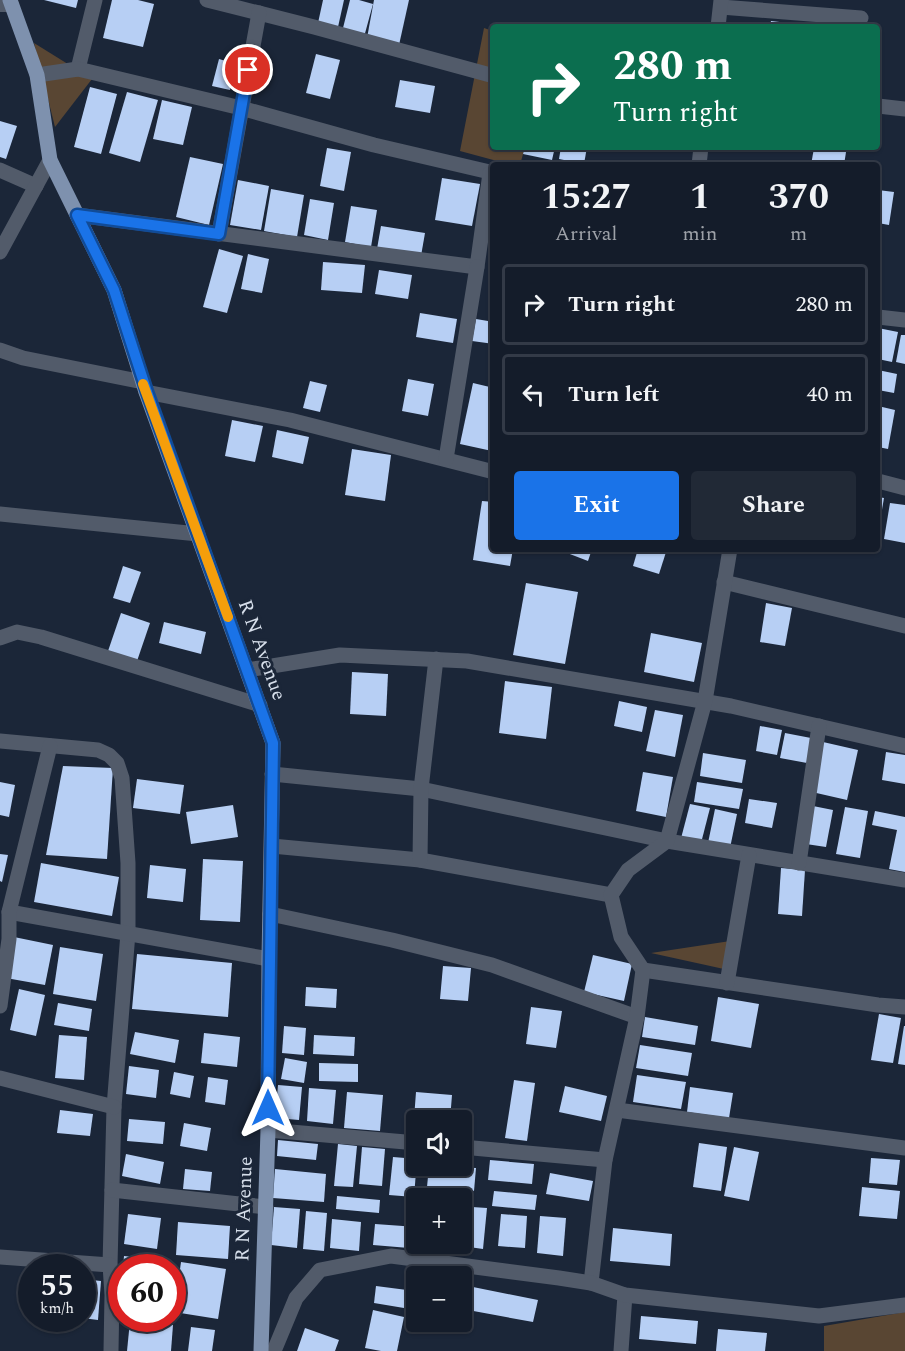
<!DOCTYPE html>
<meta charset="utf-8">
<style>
:root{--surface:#141c2a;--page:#212936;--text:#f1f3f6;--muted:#9da1a8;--line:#333a47;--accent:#1a73e8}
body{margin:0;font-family:Spectral,serif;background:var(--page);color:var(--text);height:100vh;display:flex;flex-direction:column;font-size:22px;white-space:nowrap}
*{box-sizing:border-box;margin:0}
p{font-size:20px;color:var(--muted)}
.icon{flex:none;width:33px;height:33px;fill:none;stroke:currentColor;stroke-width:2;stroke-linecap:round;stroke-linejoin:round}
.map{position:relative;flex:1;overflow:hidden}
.details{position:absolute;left:490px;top:162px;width:390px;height:390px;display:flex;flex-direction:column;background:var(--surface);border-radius:6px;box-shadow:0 2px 4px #0004,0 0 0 2px var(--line)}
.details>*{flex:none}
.banner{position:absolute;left:490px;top:24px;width:390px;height:126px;border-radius:6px;box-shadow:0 2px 4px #0004,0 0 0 2px var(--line);background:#0b6e4f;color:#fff;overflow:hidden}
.controls{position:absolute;left:406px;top:1110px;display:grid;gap:12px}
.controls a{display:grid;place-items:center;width:66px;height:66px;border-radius:6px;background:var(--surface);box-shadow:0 2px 4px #0004,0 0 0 2px var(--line);font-size:30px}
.speed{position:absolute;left:18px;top:1254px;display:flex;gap:12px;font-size:30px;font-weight:700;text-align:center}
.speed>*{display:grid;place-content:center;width:78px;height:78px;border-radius:50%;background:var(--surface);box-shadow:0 2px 4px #0004,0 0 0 2px var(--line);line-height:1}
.speed small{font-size:15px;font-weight:400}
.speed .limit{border:9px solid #d22;background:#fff;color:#111}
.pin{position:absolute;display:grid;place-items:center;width:51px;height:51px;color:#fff;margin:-26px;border:3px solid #fff;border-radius:50%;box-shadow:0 2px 6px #0007}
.me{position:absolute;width:66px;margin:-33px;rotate:0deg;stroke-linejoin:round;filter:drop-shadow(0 0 4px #0008)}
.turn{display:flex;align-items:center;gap:21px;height:126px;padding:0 24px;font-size:27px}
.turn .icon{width:78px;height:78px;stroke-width:2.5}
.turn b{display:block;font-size:42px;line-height:51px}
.eta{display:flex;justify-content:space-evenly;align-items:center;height:102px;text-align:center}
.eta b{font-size:36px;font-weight:700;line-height:42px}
.button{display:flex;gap:12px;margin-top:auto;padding:12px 24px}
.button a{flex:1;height:69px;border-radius:6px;background:var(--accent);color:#fff;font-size:24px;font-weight:700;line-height:69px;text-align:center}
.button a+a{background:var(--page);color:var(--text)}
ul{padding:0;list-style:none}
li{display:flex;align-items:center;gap:18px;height:81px;margin:0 12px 9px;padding:0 12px;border:3px solid var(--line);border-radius:6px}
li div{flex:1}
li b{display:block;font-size:22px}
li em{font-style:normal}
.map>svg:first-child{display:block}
.green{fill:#594633}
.building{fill:#b7cff4}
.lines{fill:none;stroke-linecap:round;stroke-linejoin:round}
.service{stroke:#525b6a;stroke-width:14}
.minor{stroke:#525b6a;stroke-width:15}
.tertiary{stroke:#525b6a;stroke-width:15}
.primary{stroke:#7e91ae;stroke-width:15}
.route-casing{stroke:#114b97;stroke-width:15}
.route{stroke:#1a73e8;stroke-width:10}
.slow{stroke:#f59e0b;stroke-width:10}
.labels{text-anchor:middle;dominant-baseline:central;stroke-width:6;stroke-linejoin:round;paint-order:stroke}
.street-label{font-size:20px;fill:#d6deea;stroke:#1b2638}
</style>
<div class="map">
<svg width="905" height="1351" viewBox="0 0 905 1351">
<rect width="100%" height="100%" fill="#1b2638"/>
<!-- green -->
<g class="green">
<path d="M484,28L493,31L494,147H525L520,165H512L460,151Z"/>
<path d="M34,43L92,79L55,127Z"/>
<path d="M737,940L733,971L651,953Z"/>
<path d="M905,1312V1351H824V1326Z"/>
</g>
<!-- building -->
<g class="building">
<path d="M44,0H78L76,8Z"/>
<path d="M112,0H138L154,4L143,47L103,38Z"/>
<path d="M323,0H344L338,27L318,23Z"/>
<path d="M350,0H359L373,4L364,37L342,32Z"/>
<path d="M374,0H409L399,45L367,38Z"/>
<path d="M771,21L805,25V27H770Z"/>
<path d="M316,54L340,60L330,99L306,93Z"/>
<path d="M219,59L236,64L230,90L212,86Z"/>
<path d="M400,80L435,86L430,113L395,107Z"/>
<path d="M90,87L117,94L101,154L74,147Z"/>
<path d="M127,92L158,100L140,162L109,153Z"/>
<path d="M162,100L192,107L183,145L153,139Z"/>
<path d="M0,121L17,126L6,159L0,157Z"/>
<path d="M525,147H555L552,160L523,154Z"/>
<path d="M561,147H587L584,164L559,159Z"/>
<path d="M327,148L351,152L344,191L320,186Z"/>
<path d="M814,148L846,152L844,165H811Z"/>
<path d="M190,157L223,164L209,225L176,217Z"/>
<path d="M442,178L480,184L472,226L435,220Z"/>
<path d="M238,180L269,186L261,230L230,225Z"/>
<path d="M271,189L304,195L297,237L264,231Z"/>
<path d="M878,190L894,192L889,225L878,223Z"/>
<path d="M310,199L334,203L328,240L304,235Z"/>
<path d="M351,206L377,210L371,247L345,242Z"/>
<path d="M381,226L425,233L421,256L377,249Z"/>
<path d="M219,249L243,256L227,313L203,307Z"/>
<path d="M248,254L269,259L262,293L241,289Z"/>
<path d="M323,262L365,265L362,293L321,290Z"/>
<path d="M379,270L412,275L408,299L375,294Z"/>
<path d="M420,313L457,319L453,343L416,337Z"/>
<path d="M476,319L494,322V344L472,341Z"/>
<path d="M878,328L898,332L892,362L878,359Z"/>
<path d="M901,335H905V364L896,362Z"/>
<path d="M878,370L897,374L894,393L878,390Z"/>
<path d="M408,379L434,384L428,416L402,411Z"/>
<path d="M310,381L327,385L320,412L303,408Z"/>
<path d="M473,383L494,388L492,451L460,444Z"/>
<path d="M878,406L895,410L888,449L878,447Z"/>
<path d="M232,420L263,426L255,462L225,456Z"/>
<path d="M277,430L309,437L303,464L272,457Z"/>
<path d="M352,449L391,455L385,501L345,495Z"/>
<path d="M878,497L884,498L879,527H878Z"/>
<path d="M482,501L494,502V549H513L510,566L473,560Z"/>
<path d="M890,503L905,505V543L884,539Z"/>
<path d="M563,549H592L588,561L562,551Z"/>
<path d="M638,549H667L659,574L633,566Z"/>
<path d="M123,566L141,572L130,603L113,598Z"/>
<path d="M526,583L578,592L565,664L513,655Z"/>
<path d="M766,603L792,608L785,646L760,642Z"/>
<path d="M121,613L150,623L136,664L107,654Z"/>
<path d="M164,622L206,632L201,654L159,643Z"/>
<path d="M651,633L702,643L694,682L644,672Z"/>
<path d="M352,672L388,674L386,716L350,714Z"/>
<path d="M505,681L552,687L546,739L499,733Z"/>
<path d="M619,701L647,707L642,732L614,726Z"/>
<path d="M655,710L683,715L675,757L646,751Z"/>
<path d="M760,726L782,730L777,755L756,751Z"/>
<path d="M785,733L811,738L807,763L780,758Z"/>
<path d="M823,742L858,750L847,800L812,792Z"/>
<path d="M886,752L905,755V784L882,780Z"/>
<path d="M703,753L746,760L742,783L700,776Z"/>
<path d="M63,766L113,768L107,859L46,855Z"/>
<path d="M643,772L673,777L666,817L636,811Z"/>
<path d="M137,779L184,785L180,814L133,808Z"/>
<path d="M0,782L15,785L9,817L0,815Z"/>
<path d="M697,782L743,789L739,809L694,802Z"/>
<path d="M749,799L777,803L772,828L745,823Z"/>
<path d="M690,804L710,808L699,851L679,846Z"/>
<path d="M233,805L238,837L191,844L186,812Z"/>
<path d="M813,806L833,810L826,847L806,844Z"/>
<path d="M845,807L868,811L860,858L836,854Z"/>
<path d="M715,809L737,814L730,848L708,843Z"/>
<path d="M875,811L905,817V872L889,869L897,830L872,825Z"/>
<path d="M0,854L8,855L2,882L0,881Z"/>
<path d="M203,859L243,861L240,922L200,920Z"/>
<path d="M41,863L119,877L112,916L34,902Z"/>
<path d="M150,865L186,869L183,902L147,898Z"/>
<path d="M781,868L805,870L802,916L778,914Z"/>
<path d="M14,937L53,945L45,985L6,978Z"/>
<path d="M60,947L103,954L96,1001L53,994Z"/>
<path d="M137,954L232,963L228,1017L132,1009Z"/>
<path d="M593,955L632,964L624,1001L584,992Z"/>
<path d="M443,966L471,968L468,1001L440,999Z"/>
<path d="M306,987L337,989L336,1008L305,1006Z"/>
<path d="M19,989L45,995L36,1036L10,1030Z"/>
<path d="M718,997L759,1004L751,1048L711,1041Z"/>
<path d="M58,1003L92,1009L89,1031L54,1025Z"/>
<path d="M531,1007L562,1011L556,1048L526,1044Z"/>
<path d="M879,1014L901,1018L893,1063L871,1060Z"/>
<path d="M645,1017L698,1026L695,1045L642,1037Z"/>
<path d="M284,1026L306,1028L304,1055L282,1053Z"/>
<path d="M904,1026H905V1065L898,1064Z"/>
<path d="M135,1032L179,1040L175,1063L130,1054Z"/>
<path d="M204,1033L240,1037L237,1067L201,1063Z"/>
<path d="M59,1035L87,1037L84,1080L55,1078Z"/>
<path d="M314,1035L355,1037L354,1056L313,1054Z"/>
<path d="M640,1045L692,1053L688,1076L636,1068Z"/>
<path d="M285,1058L307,1062L304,1083L281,1079Z"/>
<path d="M319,1063L358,1064V1082L319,1081Z"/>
<path d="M129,1066L159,1070L156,1098L126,1094Z"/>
<path d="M174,1072L194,1076L190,1098L170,1094Z"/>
<path d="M637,1075L686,1082L681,1109L633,1102Z"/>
<path d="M208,1077L228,1080L225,1105L205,1102Z"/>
<path d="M514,1080L535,1083L527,1141L505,1138Z"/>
<path d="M278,1085L302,1087L299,1120L275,1118Z"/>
<path d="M565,1086L607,1096L601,1121L559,1112Z"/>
<path d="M690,1087L733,1093L729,1118L687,1112Z"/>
<path d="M309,1088L336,1090L333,1124L307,1121Z"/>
<path d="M347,1092L383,1095L380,1131L344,1128Z"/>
<path d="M416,1092L452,1095L450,1120H417V1132H413Z"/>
<path d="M60,1110L93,1114L90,1136L57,1133Z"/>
<path d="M129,1119L165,1122L163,1144L127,1141Z"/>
<path d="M184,1123L211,1128L207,1151L180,1146Z"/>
<path d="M278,1140L318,1144L316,1160L277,1156Z"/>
<path d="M699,1143L727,1147L721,1191L693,1187Z"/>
<path d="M338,1144L357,1146L353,1187L334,1186Z"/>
<path d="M362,1147L385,1149L382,1186L359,1184Z"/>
<path d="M734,1147L759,1152L749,1201L724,1196Z"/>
<path d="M126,1154L164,1162L160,1184L122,1176Z"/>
<path d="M393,1157L417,1159L414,1197L389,1195Z"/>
<path d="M871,1158L900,1160L897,1185L869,1183Z"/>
<path d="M490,1160L534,1164L532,1184L488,1180Z"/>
<path d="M429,1166L476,1168L474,1191L427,1187Z"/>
<path d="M185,1169L212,1172L210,1191L183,1189Z"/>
<path d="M275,1169L326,1174L324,1202L273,1198Z"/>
<path d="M550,1173L593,1181L589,1201L546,1194Z"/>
<path d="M862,1187L900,1191L897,1219L859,1216Z"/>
<path d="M494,1191L537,1195L535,1210L492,1206Z"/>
<path d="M337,1196L380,1200L379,1213L336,1209Z"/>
<path d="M274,1207L300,1209L297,1248L271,1245Z"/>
<path d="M472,1207L487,1208L483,1249L469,1247Z"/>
<path d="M306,1211L327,1213L324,1251L303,1249Z"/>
<path d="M128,1214L161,1218L157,1249L124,1244Z"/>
<path d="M501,1214L527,1216L525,1248L498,1246Z"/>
<path d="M540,1216L566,1218L563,1256L537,1253Z"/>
<path d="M332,1219L361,1222L359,1251L330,1248Z"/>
<path d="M178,1222L230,1226L228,1259L176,1255Z"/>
<path d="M375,1224L417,1227V1244H421V1249L373,1245Z"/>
<path d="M613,1228L672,1234L670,1266L610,1261Z"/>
<path d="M429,1244H458V1249L429,1246Z"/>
<path d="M124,1256L168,1261V1268H123Z"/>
<path d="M181,1262L226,1269L218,1319L174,1312Z"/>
<path d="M82,1279L101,1281L98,1320L82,1318Z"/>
<path d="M376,1286L407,1290L404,1308L374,1303Z"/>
<path d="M473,1287L538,1300L533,1322L468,1310Z"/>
<path d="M373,1310L404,1317L397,1351H381L365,1348Z"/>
<path d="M641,1316L698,1321L696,1344L639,1339Z"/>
<path d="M130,1321L173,1325L171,1351H127Z"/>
<path d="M191,1327L215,1330L212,1351H188Z"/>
<path d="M305,1328L339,1340L335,1351H297Z"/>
<path d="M718,1329L767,1333L765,1351H716Z"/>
</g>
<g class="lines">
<!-- service -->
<path class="service" d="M0,5H12"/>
<!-- minor -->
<g class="minor">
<path d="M207,0L314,27L494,76"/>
<path d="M721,7L861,18"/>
<path d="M718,27L721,0"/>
<path d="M78,69L95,0"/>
<path d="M37,75L78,69L241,108L374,145L494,173"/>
<path d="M878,106L905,109"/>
<path d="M699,165L701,147"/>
<path d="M0,170L36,186"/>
<path d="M77,215L477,267L490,173"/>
<path d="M219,234L259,13"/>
<path d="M0,252L50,160"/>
<path d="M878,317L905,320"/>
<path d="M0,350L23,358L143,382"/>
<path d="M146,392L290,420L494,472"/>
<path d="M446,459L477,267"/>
<path d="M878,481L905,488"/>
<path d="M0,514L198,534"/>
<path d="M724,582L905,626"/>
<path d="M0,638L17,632L41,637L260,705"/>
<path d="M247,670L340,655L467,661L731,706L905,746"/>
<path d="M0,741L98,750L109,755L117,763L122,778L128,863V933L114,1107L110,1265L112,1295L111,1351"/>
<path d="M272,774L421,789L667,841L905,880"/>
<path d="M272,846L420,860L611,895"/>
<path d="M420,860L421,789L436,659"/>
<path d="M799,863L819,726"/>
<path d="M9,912L269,959"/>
<path d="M270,914L392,940L492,965L637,1017"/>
<path d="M643,970L878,1005L905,1007"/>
<path d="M727,983L749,855"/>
<path d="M0,1006L9,939V912L50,746"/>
<path d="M0,1078L114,1107"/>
<path d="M617,1110L905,1148"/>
<path d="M268,1130L417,1143"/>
<path d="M462,1147L605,1160"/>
<path d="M112,1190L266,1207"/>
<path d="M0,1257L110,1265"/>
<path d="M591,1283L605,1160L637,1017L643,970L621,937L611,895L628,870L667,841L705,701L730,549"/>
<path d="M621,1351L625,1295"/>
</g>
<!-- tertiary -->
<path class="tertiary" d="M274,1351L296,1298L320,1270L391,1256L559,1278L591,1283L625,1295L819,1316L905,1305"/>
<!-- primary -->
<path class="primary" d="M10,0L37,75L50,160L114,290L146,392L273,743L269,959L268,1130L261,1351"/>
</g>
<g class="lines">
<defs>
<path id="route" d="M248,70L219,234L77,215L114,290L147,392L273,743L268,1108"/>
</defs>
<!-- route casing -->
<use href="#route" class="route-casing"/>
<!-- route -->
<use href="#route" class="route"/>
<!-- slow -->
<path class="slow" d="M143,384L228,617"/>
</g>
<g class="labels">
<!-- street labels -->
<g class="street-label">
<text transform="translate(262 650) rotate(70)">R N Avenue</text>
<text transform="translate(244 1209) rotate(-88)">R N Avenue</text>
</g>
</g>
</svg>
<div class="controls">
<a><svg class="icon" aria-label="sound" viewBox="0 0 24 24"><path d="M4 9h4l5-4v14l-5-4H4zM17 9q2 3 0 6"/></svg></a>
<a>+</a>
<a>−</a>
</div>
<div class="speed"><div>55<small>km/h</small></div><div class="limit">60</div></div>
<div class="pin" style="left:248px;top:70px;background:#d93025"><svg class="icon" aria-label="arrive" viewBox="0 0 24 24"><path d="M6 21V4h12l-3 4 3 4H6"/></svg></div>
<svg class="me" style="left:268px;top:1108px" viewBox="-20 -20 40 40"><path d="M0-17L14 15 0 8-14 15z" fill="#1a73e8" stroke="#fff" stroke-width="4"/></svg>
<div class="banner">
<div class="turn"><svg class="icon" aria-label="right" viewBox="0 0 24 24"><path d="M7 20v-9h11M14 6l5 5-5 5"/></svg><div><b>280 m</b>Turn right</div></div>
</div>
<section class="details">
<div class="eta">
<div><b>15:27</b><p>Arrival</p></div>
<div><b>1</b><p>min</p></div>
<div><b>370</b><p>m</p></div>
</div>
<ul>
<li><svg class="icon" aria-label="right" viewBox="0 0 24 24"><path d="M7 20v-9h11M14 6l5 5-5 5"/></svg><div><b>Turn right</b></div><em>280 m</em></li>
<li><svg class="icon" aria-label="left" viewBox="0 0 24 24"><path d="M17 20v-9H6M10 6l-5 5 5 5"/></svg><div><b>Turn left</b></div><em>40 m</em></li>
</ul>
<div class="button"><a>Exit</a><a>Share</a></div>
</section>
</div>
